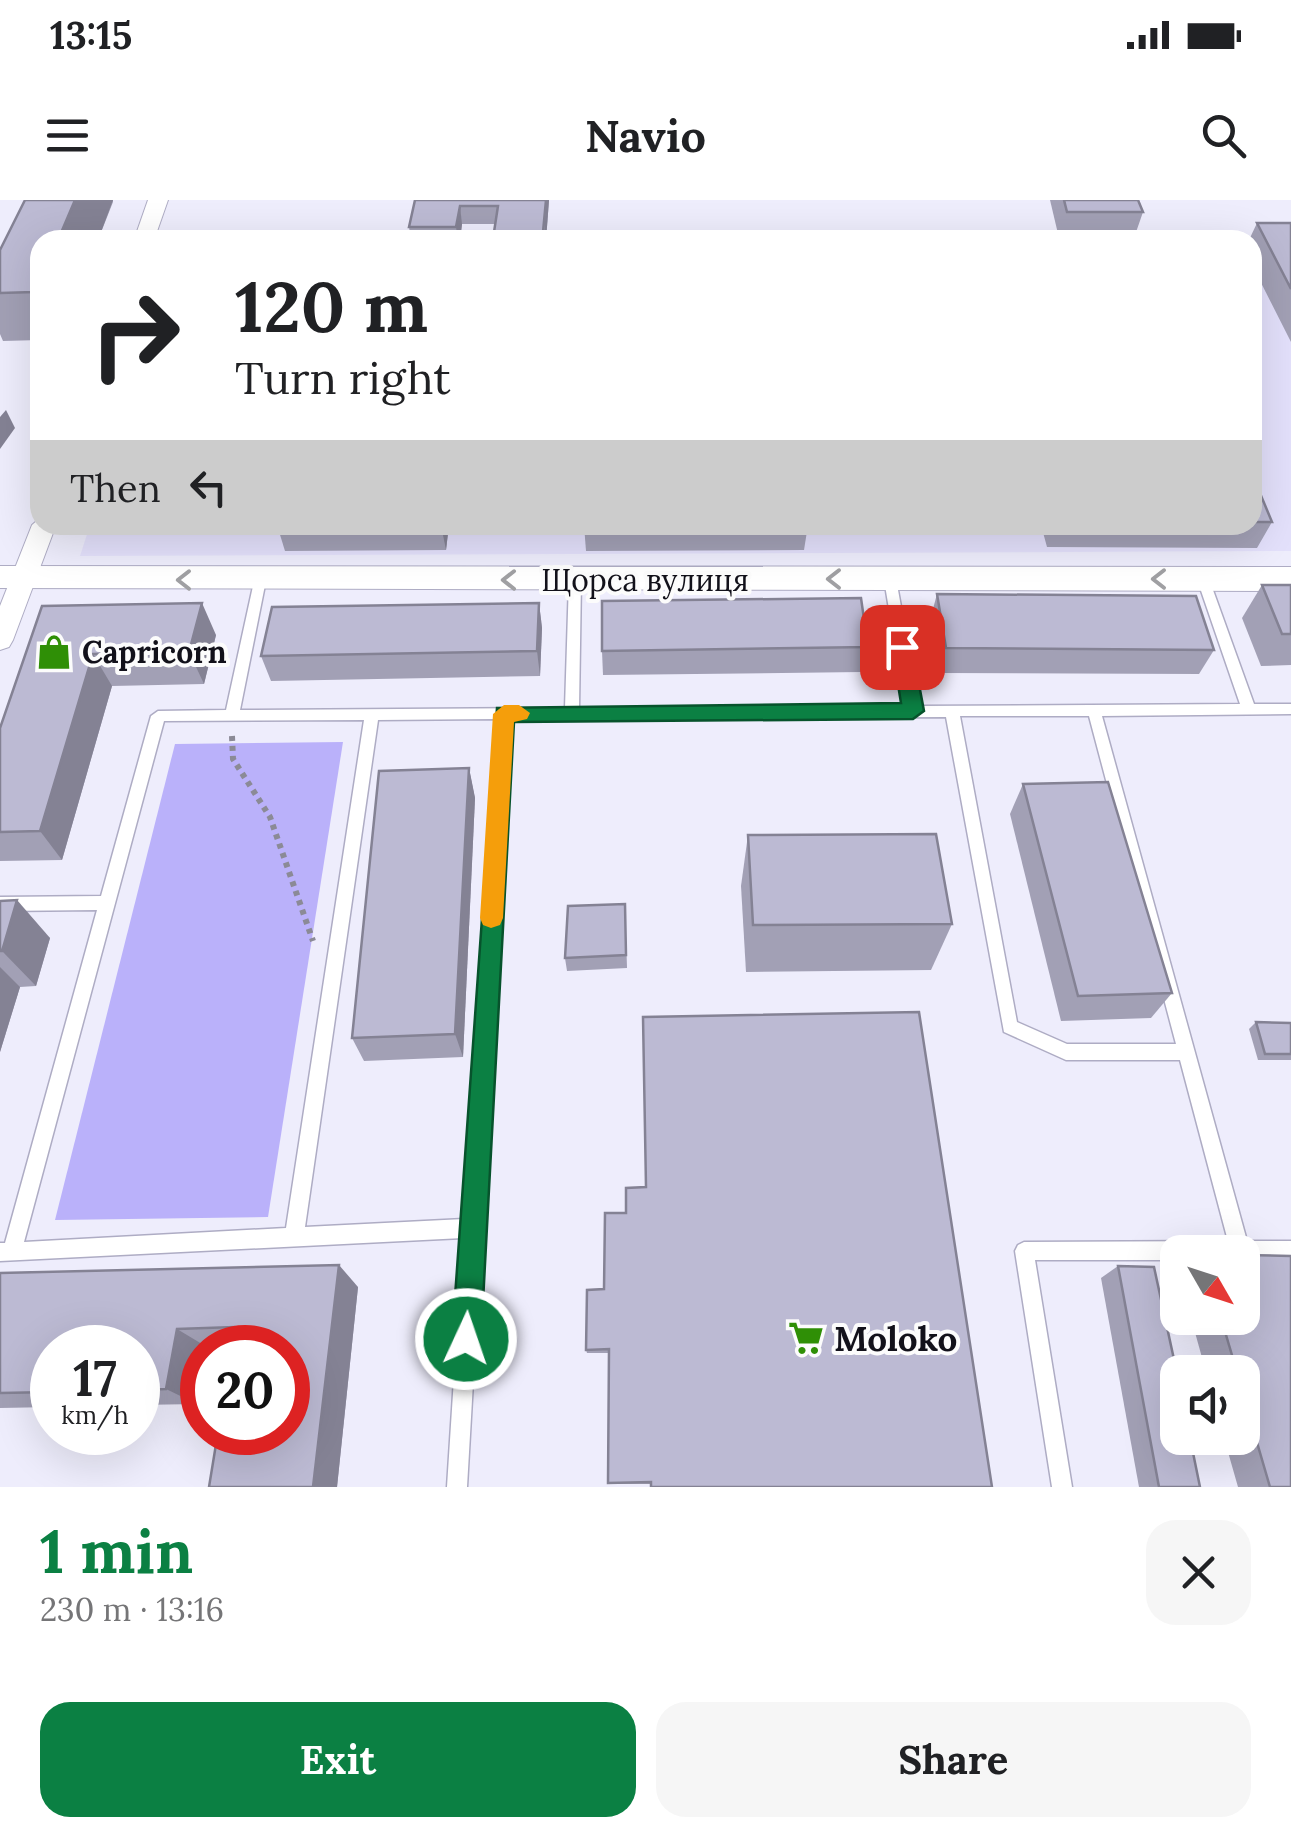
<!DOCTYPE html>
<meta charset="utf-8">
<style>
:root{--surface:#fff;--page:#f6f6f6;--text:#202124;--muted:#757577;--accent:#0b8043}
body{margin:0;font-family:Lora,serif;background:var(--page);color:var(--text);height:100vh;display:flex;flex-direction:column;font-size:38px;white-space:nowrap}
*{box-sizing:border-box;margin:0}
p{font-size:32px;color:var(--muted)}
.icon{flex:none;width:55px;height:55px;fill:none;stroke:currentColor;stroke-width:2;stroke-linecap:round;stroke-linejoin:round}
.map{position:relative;height:1287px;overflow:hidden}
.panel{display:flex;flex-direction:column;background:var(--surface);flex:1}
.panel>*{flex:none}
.hud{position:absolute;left:30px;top:30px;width:1232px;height:305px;border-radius:30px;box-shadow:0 10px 40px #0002;background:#fff;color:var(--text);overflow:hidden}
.needle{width:65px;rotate:129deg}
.fabs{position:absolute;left:1160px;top:1035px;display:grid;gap:20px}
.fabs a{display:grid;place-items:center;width:100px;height:100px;border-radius:20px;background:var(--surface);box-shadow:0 10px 40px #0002;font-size:50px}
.speed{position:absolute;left:30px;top:1125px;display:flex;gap:20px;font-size:50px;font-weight:700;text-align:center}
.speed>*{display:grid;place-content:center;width:130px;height:130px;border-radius:50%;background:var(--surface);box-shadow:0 10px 40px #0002;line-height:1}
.speed small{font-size:25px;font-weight:400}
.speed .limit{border:15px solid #d22;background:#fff;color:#111}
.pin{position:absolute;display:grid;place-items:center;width:85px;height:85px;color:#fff;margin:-42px;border-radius:20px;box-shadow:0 5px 15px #0006}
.me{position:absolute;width:110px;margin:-55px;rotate:3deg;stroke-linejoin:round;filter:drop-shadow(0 0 8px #0008)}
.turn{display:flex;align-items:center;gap:35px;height:210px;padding:0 40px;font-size:45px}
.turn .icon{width:130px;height:130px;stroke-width:2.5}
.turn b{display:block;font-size:70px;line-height:85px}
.then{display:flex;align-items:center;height:95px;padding:0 40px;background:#0003;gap:20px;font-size:38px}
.round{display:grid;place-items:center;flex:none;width:105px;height:105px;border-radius:30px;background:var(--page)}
.overview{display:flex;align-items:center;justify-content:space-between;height:170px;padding:0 40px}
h1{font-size:60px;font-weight:700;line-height:75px;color:var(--accent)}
.primary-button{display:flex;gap:20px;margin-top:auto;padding:20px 40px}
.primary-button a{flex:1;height:115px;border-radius:30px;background:var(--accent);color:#fff;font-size:40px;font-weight:700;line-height:115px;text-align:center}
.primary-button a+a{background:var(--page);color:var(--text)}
.status{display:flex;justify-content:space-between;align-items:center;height:70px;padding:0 50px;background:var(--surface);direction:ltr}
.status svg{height:28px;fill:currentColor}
header{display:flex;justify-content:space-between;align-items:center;height:130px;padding:0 40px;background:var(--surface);font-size:45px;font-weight:700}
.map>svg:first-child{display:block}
.built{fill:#e3e0fb}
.forest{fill:#bab1fa}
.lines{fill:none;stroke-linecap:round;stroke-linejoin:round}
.service-casing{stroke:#aeacc4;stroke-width:3}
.minor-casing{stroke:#aeacc4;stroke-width:2}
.tertiary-casing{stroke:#aeacc4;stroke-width:2}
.path{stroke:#8b8a96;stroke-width:6;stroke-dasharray:5 5;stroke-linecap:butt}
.service{fill:#fff;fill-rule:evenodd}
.minor{fill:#fff;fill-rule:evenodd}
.tertiary{fill:#fff;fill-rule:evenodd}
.wall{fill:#a2a0b5}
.shaded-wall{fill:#848294}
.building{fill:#bcbad3;stroke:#848294;stroke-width:2.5}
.oneway{stroke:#a0a0a3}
.route{fill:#0b8043;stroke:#07532c;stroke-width:2.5}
.slow{fill:#f59e0b}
.labels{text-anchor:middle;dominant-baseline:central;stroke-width:8;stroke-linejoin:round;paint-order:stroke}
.street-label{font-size:30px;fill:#12111a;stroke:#fcfcfc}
.poi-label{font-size:30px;font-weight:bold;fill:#12111a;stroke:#fcfcfc;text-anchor:start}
.near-poi-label{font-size:35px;font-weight:bold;fill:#12111a;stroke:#fcfcfc;text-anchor:start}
</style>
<div class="status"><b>13:15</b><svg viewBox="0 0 49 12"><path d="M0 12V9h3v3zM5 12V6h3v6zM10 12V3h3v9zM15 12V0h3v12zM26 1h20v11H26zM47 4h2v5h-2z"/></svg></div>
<header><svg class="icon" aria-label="menu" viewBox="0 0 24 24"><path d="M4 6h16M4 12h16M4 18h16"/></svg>Navio<svg class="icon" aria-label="search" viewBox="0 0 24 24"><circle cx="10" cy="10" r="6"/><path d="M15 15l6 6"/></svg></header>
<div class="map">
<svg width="1291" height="1287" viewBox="0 0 1291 1287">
<rect width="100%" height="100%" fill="#eeedfc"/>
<!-- built -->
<path class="built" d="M1291,45V351L80,356L90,325H1252L1253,46Z"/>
<!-- forest -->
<path class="forest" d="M343,542L268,1017L55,1020L175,544Z"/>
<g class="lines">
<defs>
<path id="service" d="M890,374L896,379L919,506L1240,504L1197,379L1203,374L1209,379L1254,504H1291V514L1102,516L1247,1041H1291V1059H1242V1052H1178V1060H1035L1072,1287H1052L1015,1051L1018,1045L1024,1042L1228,1041L1180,860H1066L1004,832L946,517L511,519L467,1287H447L463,1038L0,1061V1043H5L97,710L0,711V697L101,696L151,516L158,511L226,510L255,377L260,375L266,380L240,510L565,508L569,380L575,375L581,380L579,508L905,506L884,379ZM960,516H1089L1176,844H1067L1017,822ZM497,519L464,1019L305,1027L378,520ZM364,520L286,1028L24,1042L164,521Z"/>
<g id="minor">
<path d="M148,0H168L154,40H134Z"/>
<path d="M40,318V325H56L13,440L9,447L0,450V406L32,325Z"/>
</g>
<path id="tertiary" d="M0,366L1291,367V391L0,388Z"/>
</defs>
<!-- service casing -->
<use href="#service" class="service-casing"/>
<!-- minor casing -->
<use href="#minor" class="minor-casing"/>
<!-- tertiary casing -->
<use href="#tertiary" class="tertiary-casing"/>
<!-- path -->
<path class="path" d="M232,536L233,559L270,617L313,741"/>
<!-- service -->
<use href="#service" class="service"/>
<!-- minor -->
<use href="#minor" class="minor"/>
<!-- tertiary -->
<use href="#tertiary" class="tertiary"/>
</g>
<!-- wall -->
<g class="wall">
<path d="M25,0H113V2L98,40H40V140L3,141L0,134V50Z"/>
<path d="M415,0H549L546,40H495V24H462L460,40H411L409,27Z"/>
<path d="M1050,0H1138L1143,12L1134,38H1059Z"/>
<path d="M1257,23H1291V142L1252,65V40H1249Z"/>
<path d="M1252,274L1272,322L1257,348L1047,347L1041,325H1252Z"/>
<path d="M277,325H449L446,350L285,351Z"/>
<path d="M584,325H808L804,350L586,351Z"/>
<path d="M1262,385H1291V465L1261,466L1242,418Z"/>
<path d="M937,394L1214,450L1199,474L938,473L930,420Z"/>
<path d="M539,403L542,428L540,476L271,481L261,456Z"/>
<path d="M42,406L216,435L204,484L112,486L62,660L0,661V528Z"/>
<path d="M868,447L862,472L603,475L602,451Z"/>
<path d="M469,568L475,598L463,857L364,861L352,838Z"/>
<path d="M1023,584L1172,793L1151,818L1061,821L1010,614Z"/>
<path d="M748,635L952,724L931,770L746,772L741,686Z"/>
<path d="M0,701L50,738L36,786L20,787L0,852Z"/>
<path d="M625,704L627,768L567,771L565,758Z"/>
<path d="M1256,822L1291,823V860H1258L1249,829Z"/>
<path d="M646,987L651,1284H609V1153H587L586,1150L626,1013Z"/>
<path d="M1118,1066L1200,1287H1139L1101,1078Z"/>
<path d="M0,1073L358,1087L337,1287H209L231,1146L202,1148V1171L197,1204L138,1205V1148H52V1207L0,1208Z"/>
<path d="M1191,1118H1242L1291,1287H1238L1224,1238H1242V1172H1206Z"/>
</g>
<!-- shaded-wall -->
<g class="shaded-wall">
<path d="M75,0H113L98,40H58Z"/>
<path d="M546,0H549L546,40H544Z"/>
<path d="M460,6L462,24L460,40H458L456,27Z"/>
<path d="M40,80V104L34,92Z"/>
<path d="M6,210L15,228L0,249V217Z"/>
<path d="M441,325H449L446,350Z"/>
<path d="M202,403L216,435L204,484L189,452Z"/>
<path d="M539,403L542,428L540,476L537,451Z"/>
<path d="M93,454L112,486L62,660L40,631Z"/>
<path d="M469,568L475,598L463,857L455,834Z"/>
<path d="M17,700L50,738L36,786L2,751Z"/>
<path d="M0,767L20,787L0,852Z"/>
<path d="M339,1065L358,1087L337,1287H313Z"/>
<path d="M177,1129L207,1147L202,1148V1171L197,1204L166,1189Z"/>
</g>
<!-- building -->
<g class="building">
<path d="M25,0H75L58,40H40V80L34,92L0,93V50Z"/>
<path d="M415,0H546L543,32H494L498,6H460L456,27H409Z"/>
<path d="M1064,0H1138L1143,12H1067Z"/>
<path d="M1257,23H1291V89Z"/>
<path d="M1252,274L1272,322H1252Z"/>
<path d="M1262,385H1291V434H1282Z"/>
<path d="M937,394L1196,396L1214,450L946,448Z"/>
<path d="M861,398L868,447L602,451V401Z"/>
<path d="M202,403L189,452L93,454L40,631L0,632V528L42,406Z"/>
<path d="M539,403L537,451L261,456L272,407Z"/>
<path d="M469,568L455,834L352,838L379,571Z"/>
<path d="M1108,582L1172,793L1078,796L1023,584Z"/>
<path d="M936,634L952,724L753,725L748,635Z"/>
<path d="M17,700L2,751H0V701Z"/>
<path d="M625,704L626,755L565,758L568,706Z"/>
<path d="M919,812L992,1287H651V1282L608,1283L609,1149L586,1150L587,1090L604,1089L605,1013H626V988L646,987L643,817Z"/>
<path d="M1256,822L1291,823V854H1265Z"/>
<path d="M1242,1055L1291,1056V1287H1270L1242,1191V1172H1237L1221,1118H1242Z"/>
<path d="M339,1065L313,1287H209L218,1232H288V1148H231L234,1127L177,1129L166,1189L138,1190V1148H52V1192L0,1193V1073Z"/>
<path d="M1118,1066L1154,1067L1178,1178V1238H1190L1200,1287H1159Z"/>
</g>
<!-- one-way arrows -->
<defs><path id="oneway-chevron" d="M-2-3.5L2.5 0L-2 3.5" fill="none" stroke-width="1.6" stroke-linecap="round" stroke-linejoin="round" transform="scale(2.5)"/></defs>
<g class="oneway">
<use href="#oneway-chevron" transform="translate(834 379) rotate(180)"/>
<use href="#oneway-chevron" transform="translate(1159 379) rotate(180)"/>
<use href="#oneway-chevron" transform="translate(184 380) rotate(180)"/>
<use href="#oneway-chevron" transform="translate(509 380) rotate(180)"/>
</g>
<!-- route -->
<path class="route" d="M902,440L912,447L924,511L913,519L514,522L481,1139L476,1149L466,1154L456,1149L452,1139L497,508L901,503L892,447Z"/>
<!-- slow -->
<path class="slow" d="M504,505H519L530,513L527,519L514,522L503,718L500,725L491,728L483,725L480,718L493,514Z"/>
<!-- icons -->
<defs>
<symbol id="shop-bare" viewBox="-9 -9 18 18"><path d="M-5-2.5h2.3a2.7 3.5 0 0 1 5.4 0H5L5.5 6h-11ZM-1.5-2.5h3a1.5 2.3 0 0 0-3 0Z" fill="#2f8f06" stroke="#fcfcfc" stroke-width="2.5" paint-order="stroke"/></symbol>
<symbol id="supermarket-bare" viewBox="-9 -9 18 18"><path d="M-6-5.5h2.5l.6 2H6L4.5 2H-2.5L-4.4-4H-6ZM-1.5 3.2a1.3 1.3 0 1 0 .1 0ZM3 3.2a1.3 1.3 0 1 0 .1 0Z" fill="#2f8f06" stroke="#fcfcfc" stroke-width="2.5" paint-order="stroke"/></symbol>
</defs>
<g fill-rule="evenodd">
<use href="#shop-bare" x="29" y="427" width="50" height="50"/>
<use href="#supermarket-bare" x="781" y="1113" width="50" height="50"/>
</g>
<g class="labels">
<!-- street labels -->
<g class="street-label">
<text x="645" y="380">Щорса вулиця</text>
</g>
<!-- poi labels -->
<g class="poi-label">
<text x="82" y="452">Capricorn</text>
</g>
<!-- near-poi labels -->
<g class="near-poi-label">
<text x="834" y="1138">Moloko</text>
</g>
</g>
</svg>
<div class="fabs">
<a><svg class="needle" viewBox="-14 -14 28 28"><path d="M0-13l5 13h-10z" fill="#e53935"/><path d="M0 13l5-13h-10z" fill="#757577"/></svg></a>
<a><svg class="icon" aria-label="sound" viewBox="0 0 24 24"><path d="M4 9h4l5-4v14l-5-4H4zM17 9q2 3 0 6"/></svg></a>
</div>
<div class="speed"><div>17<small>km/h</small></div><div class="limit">20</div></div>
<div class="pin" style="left:902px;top:447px;background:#d93025"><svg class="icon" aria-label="arrive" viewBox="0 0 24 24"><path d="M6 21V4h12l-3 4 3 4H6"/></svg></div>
<svg class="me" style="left:466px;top:1139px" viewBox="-20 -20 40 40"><circle r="17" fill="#0b8043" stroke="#fff" stroke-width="3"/><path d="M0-11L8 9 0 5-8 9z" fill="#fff"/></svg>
<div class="hud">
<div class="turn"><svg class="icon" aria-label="right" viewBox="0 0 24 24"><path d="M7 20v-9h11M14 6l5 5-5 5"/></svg><div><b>120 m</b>Turn right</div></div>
<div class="then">Then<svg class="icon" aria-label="left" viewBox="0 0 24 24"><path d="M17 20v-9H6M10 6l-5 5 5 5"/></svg></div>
</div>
</div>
<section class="panel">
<div class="overview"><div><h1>1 min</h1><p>230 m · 13:16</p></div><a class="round"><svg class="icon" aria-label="close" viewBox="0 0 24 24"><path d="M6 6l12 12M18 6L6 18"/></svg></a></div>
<div class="primary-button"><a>Exit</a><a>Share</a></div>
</section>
